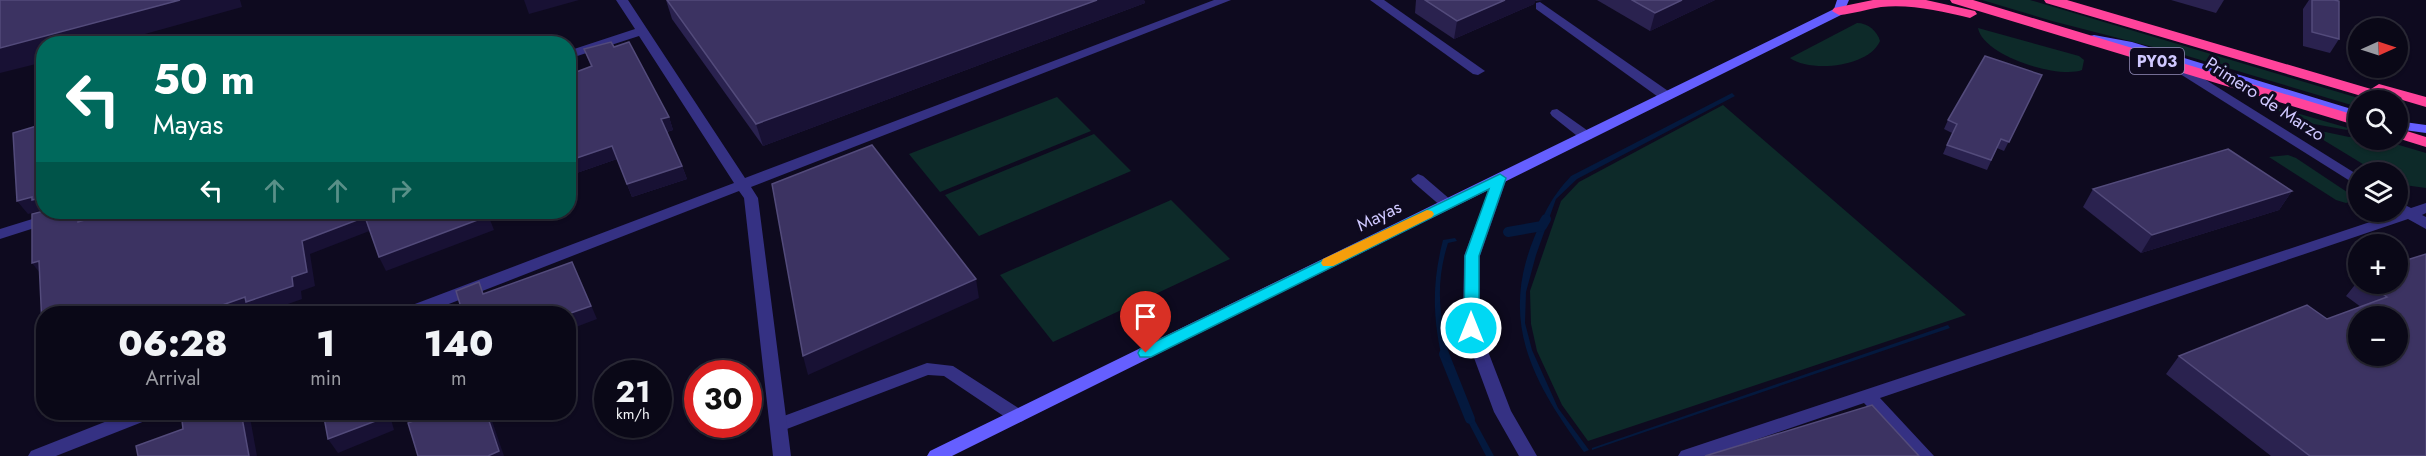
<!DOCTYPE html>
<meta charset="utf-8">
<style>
:root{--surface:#0a0817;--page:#181624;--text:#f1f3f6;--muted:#999aa1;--line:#2a2936}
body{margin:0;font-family:Jost,sans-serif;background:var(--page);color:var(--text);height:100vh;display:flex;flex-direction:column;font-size:22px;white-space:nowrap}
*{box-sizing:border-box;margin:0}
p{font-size:20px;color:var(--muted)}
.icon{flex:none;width:33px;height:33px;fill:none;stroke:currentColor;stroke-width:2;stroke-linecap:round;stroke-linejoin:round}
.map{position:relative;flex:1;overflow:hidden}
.drawer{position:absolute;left:36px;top:306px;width:540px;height:114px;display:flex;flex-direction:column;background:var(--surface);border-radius:24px;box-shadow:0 2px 4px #0004,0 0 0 2px var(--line)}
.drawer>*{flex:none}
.hud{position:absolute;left:36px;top:36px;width:540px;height:183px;border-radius:24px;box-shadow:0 2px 4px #0004,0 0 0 2px var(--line);background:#00695c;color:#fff;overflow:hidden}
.needle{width:39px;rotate:87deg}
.buttons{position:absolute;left:2348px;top:18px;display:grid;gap:12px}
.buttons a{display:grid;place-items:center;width:60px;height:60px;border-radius:50%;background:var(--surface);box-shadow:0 2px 4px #0004,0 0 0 2px var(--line);font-size:30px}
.speed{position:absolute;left:594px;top:360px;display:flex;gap:12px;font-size:30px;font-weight:700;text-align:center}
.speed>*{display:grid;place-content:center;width:78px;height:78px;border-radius:50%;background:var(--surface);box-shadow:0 2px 4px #0004,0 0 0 2px var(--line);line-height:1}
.speed small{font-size:15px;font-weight:400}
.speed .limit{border:9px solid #d22;background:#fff;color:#111}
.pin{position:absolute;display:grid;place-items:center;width:51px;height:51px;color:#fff;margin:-62px -26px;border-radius:50% 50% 50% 0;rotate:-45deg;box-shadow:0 0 6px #0007}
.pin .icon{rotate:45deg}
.me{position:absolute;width:66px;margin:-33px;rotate:0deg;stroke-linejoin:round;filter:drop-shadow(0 0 4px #0008)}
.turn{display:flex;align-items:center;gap:21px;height:126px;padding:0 18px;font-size:27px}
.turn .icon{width:78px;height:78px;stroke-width:2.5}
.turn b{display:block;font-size:42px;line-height:51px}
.lanes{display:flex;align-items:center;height:57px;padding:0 18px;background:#0003;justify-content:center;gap:30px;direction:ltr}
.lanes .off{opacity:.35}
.eta{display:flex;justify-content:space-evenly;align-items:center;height:102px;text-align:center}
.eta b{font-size:36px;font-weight:800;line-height:42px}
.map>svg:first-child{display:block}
.green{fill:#0d2a29}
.water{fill:#04193e}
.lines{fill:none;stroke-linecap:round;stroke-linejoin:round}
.stream{stroke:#04193e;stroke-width:10}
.lane{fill:#353183;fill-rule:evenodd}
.street{fill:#353183;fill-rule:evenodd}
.secondary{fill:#655fff;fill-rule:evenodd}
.highway{fill:#ff439b;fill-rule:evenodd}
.wall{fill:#2a224f}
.shaded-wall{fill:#181134}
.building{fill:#3c3362;stroke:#534b7b;stroke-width:1.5;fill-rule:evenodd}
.route{fill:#00d8f3;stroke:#008c9e;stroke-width:1.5}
.slow{fill:#f59e0b}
.labels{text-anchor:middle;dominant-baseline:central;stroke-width:6;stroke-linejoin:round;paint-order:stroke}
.shield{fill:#0e0a1f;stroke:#958fbc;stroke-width:1.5}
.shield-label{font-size:16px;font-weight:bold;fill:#cfc8ff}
.street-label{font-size:18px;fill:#cfc8ff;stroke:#0e0a1f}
</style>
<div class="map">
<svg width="2426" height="456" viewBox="0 0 2426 456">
<rect width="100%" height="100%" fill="#0e0a1f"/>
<!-- green -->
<g class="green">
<path d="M1982,0H2030L2365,100H2358V107L2184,55L2052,21Z"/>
<path d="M1857,23C1868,23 1877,31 1880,41C1869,67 1811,73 1790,58Z"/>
<path d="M1978,28L2079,56L2084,60L2082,70C2058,79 1983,56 1978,28Z"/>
<path d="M1057,97L1091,131L940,192L909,154Z"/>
<path d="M1723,105L1966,315L1588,441L1562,405L1537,351L1531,324L1530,291L1561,201L1579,182Z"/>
<path d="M2272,106L2348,128L2347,130L2292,120Z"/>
<path d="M2302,127L2349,137L2355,136L2357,132L2358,140H2382L2426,153V188L2397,184V172H2376Z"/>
<path d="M1094,134L1131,171L979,236L945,195Z"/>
<path d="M2288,155L2296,158L2353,196L2356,200L2346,203L2336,200L2269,157Z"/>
<path d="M1171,200L1230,259L1053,342L1000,275Z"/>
</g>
<!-- water -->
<g class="water">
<path d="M1732,93L1735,96L1577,179L1556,199L1536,255L1526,292L1525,323L1532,350L1558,408L1589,450L1584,452C1534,383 1499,324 1534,238C1546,210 1550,199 1571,176Z"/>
<path d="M1455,238L1457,241L1448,243C1434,287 1440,321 1452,365L1444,367C1433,321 1431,287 1443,240Z"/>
<path d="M1948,325L1950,328L1592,450V448Z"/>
<path d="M1462,410H1469L1494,456H1486Z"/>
</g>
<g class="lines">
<!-- stream -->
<g class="stream">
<path d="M1508,232L1542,226L1546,219"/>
<path d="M1444,354L1470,419"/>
</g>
<!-- lane -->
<g class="lane">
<path d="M1370,0H1384L1485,71L1478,75L1473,74Z"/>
<path d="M1540,2L1671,93L1673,96L1671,99H1661L1536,9V3Z"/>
<path d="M1557,109L1591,133L1593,136L1591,139H1581L1552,116L1550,113L1552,110Z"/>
<path d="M1418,174L1423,176L1452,201L1454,204L1452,207H1442L1413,182L1411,179Z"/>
<path d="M927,363L953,366L1023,411L1026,416L1023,421L1017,423L1011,421L944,376L928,375L779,432L773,430L770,425L773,420Z"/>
</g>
<!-- street -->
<g class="street">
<path d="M616,0H628L745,178L1214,0H1231L751,187L758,198L791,456H773L744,198L739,191L423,314H397L399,310L734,183L639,36L568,59V51L635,29Z"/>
<path d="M2182,65L2358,175V186L2177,72L2175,69Z"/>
<path d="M1500,173L1507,178L1480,256L1479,328L1511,411L1537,456H1519L1494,412L1463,328L1464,256L1493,178Z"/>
<path d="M2397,201L2411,208L2426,203V213L2422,215L2426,217V229L2408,219L1880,398L1934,456H1914L1864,403L1708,456H1678L1681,451L2397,213Z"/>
<path d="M55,212H77L75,215L0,239V229Z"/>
<path d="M130,412H157L155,417L56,456H28L31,451Z"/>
</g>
<!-- secondary -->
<g class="secondary">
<path d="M1837,0H1849L1843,14L952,456H927L930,451L1834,9Z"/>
<path d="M2094,35L2132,42L2358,111V119L2125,48L2090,42L2088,39L2090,36Z"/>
<path d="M2397,121L2426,125V133L2397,129Z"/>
</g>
<!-- highway -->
<g class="highway">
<path d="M1873,0H1926L1975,11L1977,14L1970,18C1941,11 1911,4 1881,7C1867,9 1853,14 1839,15L1832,11L1834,8Z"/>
<path d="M1950,0H1973L2358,116V126L1952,3Z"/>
<path d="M2044,0H2067L2371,89L2379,84L2426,97V107L2399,99L2397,103V100H2375L2046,3Z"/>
<path d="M2397,128L2426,137V147L2397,138Z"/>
</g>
</g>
<!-- wall -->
<g class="wall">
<path d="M666,0H1144L1145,3L763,146L672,19Z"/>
<path d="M1416,0H1543L1535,1L1534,4L1454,39L1415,13Z"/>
<path d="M1597,0H1715L1650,31Z"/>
<path d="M2171,0H2224L2216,13Z"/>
<path d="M2309,0H2334L2339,39L2330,53L2303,46V9Z"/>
<path d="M614,47L669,117L673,130L667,132L682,166L687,179L632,197L617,159L568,176V75L591,67L584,49Z"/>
<path d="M2042,75L2004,151L1997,148L1987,170L1943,154L1952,133L1944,129L1948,120Z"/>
<path d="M2093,189L2292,191L2279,210L2141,253L2083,207Z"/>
<path d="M2358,281V284H2397L2426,456H2271L2166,374L2179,356L2327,319L2361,307L2346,296Z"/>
</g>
<!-- shaded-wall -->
<g class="shaded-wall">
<path d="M180,0H240L242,7L109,44H44V62L0,73V48Z"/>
<path d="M524,0H579L529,14Z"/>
<path d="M1097,0H1144L1145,3L763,146L756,124Z"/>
<path d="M1505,0H1536L1534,4L1454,39L1457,21Z"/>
<path d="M1682,0H1715L1650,31L1655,13Z"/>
<path d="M669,117L673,130L666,132L661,119Z"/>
<path d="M612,146L617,159L568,176V161Z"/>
<path d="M682,166L687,179L632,197L627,184Z"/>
<path d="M2292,191L2279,210L2141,253L2152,235Z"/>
<path d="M32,197H44V212L42,214L40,211L28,214L17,201Z"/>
<path d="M78,212H87L89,236L78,222Z"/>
<path d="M486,212H487L494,230L386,271L379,257Z"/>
<path d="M365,217L372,230L310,254L315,286L301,291L302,299L260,314H254L252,312L247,314H197L302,241Z"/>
<path d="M39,261L43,277L32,263Z"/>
<path d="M578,275L597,319L568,330V314Z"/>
<path d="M976,279L979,298L808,375L803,356Z"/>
<path d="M241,412H249L257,456H249Z"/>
<path d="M384,412H389L394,430L338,453L328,439Z"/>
<path d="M486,412H489L504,456H488Z"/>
</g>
<!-- building -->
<g class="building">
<path d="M0,0H180L0,48Z"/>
<path d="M667,0H1097L756,124Z"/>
<path d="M1425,0H1505L1457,21Z"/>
<path d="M1632,0H1682L1655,13Z"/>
<path d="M2312,0H2334L2339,1V39L2312,32Z"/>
<path d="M415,35L419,44H386Z"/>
<path d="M611,42L614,47L629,42L669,117L661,119L682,166L627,184L612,146L568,161V75L592,66L584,49Z"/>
<path d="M1985,56L2042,75L2009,142L2001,139L1991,160L1947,145L1957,124L1948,120Z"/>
<path d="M44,113V197L32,200V197L17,201L13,133L40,125L39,114Z"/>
<path d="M872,145L976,279L803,356L772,184Z"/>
<path d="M2228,149L2292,191L2152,235L2093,189Z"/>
<path d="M44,211V212H78V222L108,213V216L121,212H486L488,216L379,257L364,214L365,217L302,241L307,272L292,277L293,286L246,302L245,297L197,314H44L43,347L39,261L32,263V214Z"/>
<path d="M2426,254V456H2310L2179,356L2307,305L2327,319L2387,297L2368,284H2397V263ZM2358,316H2397V356H2358Z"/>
<path d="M572,262L591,306L568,314H463L456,291L479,282L483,294Z"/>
<path d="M1872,405L1919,456H1705Z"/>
<path d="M181,412H241L249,456H138L136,446L183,429Z"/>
<path d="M323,412H384L386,417L328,439Z"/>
<path d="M436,412H486L499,451L488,456H418L408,423Z"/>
</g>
<!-- route -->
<path class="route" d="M1500,174L1506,178L1479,256V328L1476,332L1471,333L1464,328L1465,256L1489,189L1151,357H1140L1138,353L1140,349Z"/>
<!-- slow -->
<path class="slow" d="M1427,210L1432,211L1434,214L1432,217L1333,266H1323L1321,263L1323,259Z"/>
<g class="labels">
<!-- shield labels -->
<rect class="shield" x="2130" y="48" width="54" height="26" rx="4.5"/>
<g class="shield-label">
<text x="2157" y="61">PY03</text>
</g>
<!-- street labels -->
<g class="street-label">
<text transform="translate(2265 99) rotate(33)">Primero de Marzo</text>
<text transform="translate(1379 216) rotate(-26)">Mayas</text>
</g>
</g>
</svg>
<div class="buttons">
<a><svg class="needle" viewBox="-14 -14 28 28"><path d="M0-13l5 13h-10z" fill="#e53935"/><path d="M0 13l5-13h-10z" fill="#999aa1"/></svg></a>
<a><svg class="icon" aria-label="search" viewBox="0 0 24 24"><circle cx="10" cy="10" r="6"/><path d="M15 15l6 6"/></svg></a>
<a><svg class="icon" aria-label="layers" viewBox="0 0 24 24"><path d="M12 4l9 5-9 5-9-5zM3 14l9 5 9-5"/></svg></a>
<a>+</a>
<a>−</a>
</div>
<div class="speed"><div>21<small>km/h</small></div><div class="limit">30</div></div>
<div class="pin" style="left:1146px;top:353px;background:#d93025"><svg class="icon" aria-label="arrive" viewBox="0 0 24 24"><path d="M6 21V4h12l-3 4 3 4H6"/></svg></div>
<svg class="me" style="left:1471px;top:328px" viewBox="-20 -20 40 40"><circle r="17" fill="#00d8f3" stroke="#fff" stroke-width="3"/><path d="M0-11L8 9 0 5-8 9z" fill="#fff"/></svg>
<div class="hud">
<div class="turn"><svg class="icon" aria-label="left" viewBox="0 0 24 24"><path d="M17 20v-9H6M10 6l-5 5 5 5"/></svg><div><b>50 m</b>Mayas</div></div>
<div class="lanes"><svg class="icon" aria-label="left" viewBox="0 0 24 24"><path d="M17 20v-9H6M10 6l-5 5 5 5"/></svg><svg class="icon off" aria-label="ahead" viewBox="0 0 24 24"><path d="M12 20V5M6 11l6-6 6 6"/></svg><svg class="icon off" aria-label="ahead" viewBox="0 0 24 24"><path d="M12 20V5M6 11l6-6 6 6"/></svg><svg class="icon off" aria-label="right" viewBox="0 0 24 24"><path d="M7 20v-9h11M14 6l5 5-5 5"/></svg></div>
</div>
<section class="drawer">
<div class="eta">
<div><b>06:28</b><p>Arrival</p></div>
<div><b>1</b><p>min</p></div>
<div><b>140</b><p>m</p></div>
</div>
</section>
</div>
